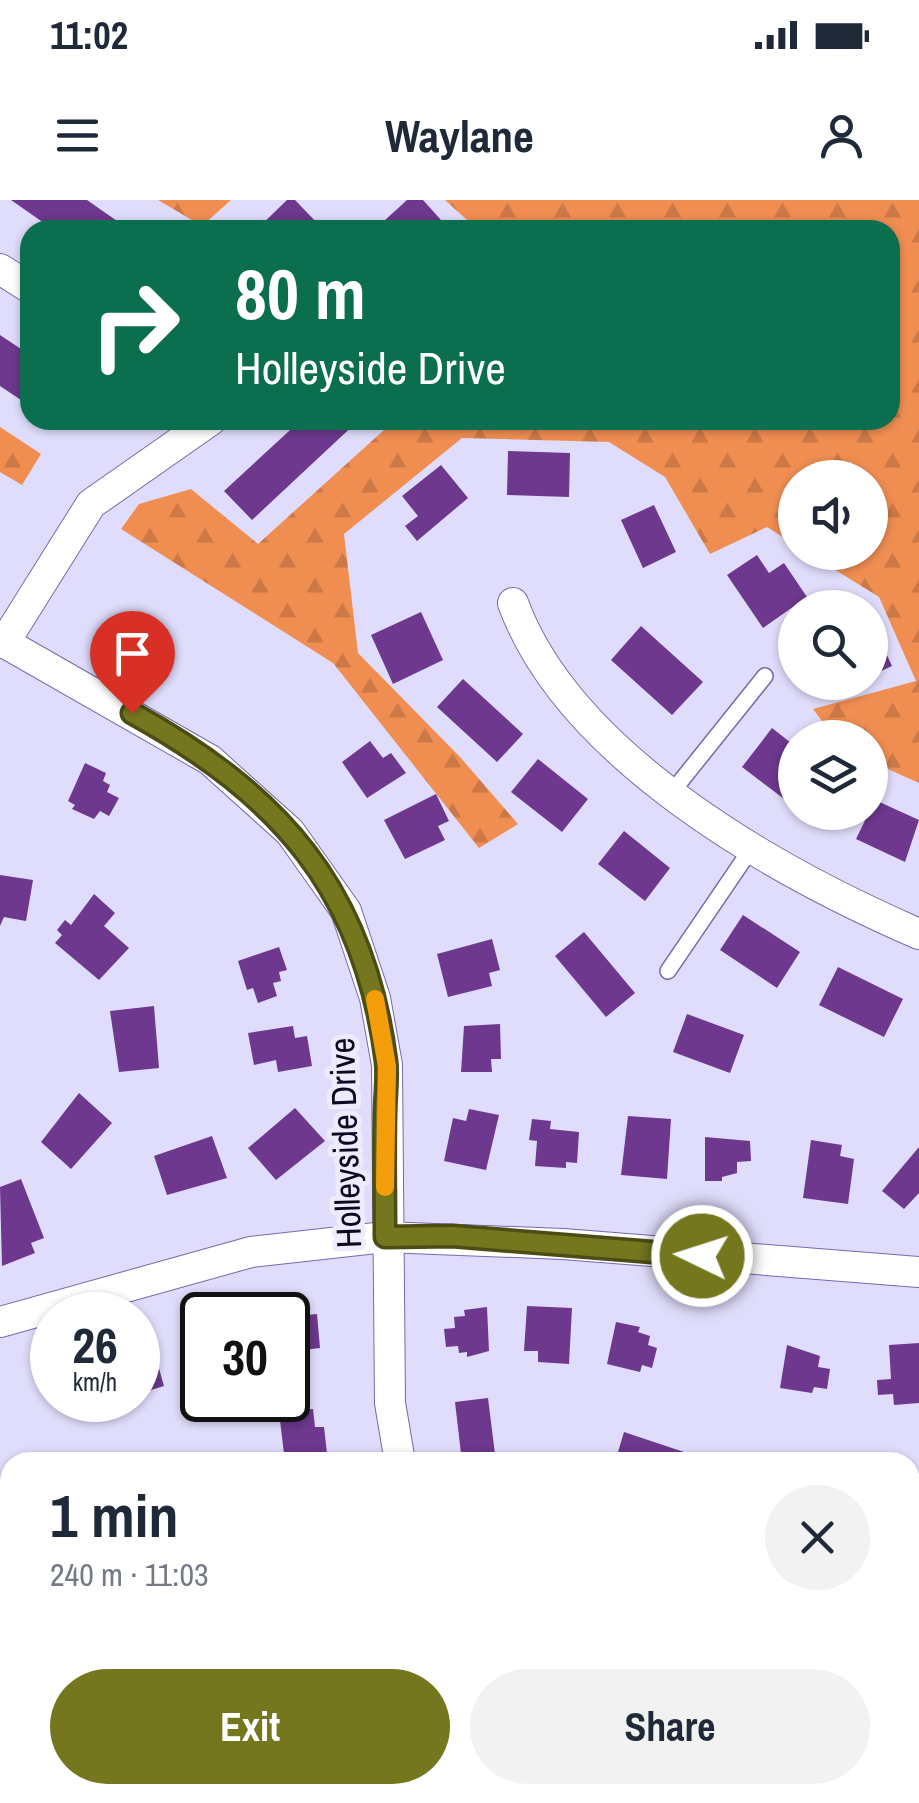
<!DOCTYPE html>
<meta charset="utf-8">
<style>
:root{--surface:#fff;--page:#f2f2f3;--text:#1f2937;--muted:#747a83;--accent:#75771f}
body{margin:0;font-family:"Archivo Narrow",sans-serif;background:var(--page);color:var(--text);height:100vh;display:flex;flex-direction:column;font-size:38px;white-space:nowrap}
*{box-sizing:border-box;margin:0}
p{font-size:32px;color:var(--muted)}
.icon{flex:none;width:55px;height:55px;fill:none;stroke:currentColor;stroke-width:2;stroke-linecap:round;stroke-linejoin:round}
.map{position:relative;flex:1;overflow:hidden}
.sheet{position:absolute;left:0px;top:1252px;width:920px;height:352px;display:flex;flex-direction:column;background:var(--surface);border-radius:30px 30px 0 0;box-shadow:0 2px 8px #0004}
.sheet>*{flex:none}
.hud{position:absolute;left:20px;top:20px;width:880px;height:210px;border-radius:30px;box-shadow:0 2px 8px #0004;background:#0b6e4f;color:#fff;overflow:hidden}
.tools{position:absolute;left:778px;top:260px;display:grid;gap:20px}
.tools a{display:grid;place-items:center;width:110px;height:110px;border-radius:50%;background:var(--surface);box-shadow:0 2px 8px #0004;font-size:50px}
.speed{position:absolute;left:30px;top:1092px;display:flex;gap:20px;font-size:50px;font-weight:700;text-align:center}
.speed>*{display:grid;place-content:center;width:130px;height:130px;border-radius:50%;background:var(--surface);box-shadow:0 2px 8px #0004;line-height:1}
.speed small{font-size:25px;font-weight:400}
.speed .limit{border:5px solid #111;border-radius:15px;background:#fff;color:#111}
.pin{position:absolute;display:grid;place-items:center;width:85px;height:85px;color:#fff;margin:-102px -42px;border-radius:50% 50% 50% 0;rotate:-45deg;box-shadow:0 0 10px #0007}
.pin .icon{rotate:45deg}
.me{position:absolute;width:110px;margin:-55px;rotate:274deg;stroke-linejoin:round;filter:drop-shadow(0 0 8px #0008)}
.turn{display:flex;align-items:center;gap:35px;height:210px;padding:0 50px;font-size:45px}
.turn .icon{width:130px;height:130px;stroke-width:2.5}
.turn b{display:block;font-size:70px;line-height:85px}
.round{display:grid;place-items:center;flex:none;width:105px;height:105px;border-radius:52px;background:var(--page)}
.headline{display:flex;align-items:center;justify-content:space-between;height:170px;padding:0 50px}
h1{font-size:60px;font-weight:700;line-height:75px}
.cta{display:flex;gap:20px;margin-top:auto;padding:20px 50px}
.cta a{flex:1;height:115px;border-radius:60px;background:var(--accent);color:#fff;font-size:40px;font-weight:700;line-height:115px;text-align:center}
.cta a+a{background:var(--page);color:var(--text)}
.status{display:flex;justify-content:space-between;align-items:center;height:70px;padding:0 50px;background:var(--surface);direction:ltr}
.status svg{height:28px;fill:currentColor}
header{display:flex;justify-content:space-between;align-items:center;height:130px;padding:0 50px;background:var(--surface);font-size:45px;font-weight:700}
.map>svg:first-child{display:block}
.forest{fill:url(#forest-firs)}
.building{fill:#6d388d}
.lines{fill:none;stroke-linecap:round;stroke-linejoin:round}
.lane-casing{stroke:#7569ae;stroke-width:18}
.street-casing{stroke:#7569ae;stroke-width:32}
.lane{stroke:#fff;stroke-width:15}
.street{stroke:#fff;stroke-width:30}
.route-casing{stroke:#4c4d14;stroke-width:25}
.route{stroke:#75771f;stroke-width:18}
.slow{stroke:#f59e0b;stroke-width:18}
.labels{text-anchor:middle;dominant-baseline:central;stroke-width:10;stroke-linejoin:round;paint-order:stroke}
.street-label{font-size:35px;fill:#0e0822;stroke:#eeecfc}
</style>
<div class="status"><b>11:02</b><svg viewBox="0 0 49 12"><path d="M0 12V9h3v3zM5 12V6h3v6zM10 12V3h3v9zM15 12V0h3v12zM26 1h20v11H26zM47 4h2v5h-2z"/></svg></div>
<header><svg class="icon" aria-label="menu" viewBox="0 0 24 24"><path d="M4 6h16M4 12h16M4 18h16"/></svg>Waylane<svg class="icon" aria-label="person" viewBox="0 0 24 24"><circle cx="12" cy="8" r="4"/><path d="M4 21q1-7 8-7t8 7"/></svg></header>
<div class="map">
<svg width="919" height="1603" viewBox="0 0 919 1603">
<defs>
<pattern id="forest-firs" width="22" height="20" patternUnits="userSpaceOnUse" patternTransform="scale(2.5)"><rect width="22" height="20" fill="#f08e52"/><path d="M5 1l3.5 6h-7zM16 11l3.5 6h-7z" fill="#cd7947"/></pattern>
</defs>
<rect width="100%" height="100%" fill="#e0ddfc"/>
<!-- forest -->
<g class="forest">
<path d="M158,0H231L202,26Z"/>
<path d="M445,0H919V583L870,561V538L834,537L813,509L916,481L879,397L808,353L870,352V278H795V345L767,327L710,354L665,277L609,242L462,238L344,334L358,453L460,557L518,624L479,648L333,463L121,329L139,304L191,289L258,344L395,220H890V30H478Z"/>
<path d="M0,227L41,254L22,285L0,272Z"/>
<path d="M0,1308H10V1595H103V1603H0Z"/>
</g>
<!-- building -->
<g class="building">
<path d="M11,0H87L130,30H54Z"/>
<path d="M287,0H295L320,26L256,30Z"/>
<path d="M407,0H423L450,30H392L384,21Z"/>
<path d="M0,135L30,155V206L0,186Z"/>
<path d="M301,220H359L252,320L224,291Z"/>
<path d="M508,251L570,253L569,297L507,295Z"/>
<path d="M441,265L468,298L417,341L405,326L418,316L402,296Z"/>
<path d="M654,305L676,352L643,368L621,320Z"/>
<path d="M757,355L769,373L784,363L807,397L763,428L727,375Z"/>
<path d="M421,412L443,460L393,484L371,435Z"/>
<path d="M870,419L892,466L870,476Z"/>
<path d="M641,426L703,482L672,515L611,460Z"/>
<path d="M463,479L523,534L497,562L437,507Z"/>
<path d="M772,528L795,546L792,605L742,567Z"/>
<path d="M370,541L383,558L391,553L406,573L367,598L342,562Z"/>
<path d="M538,559L588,599L562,632L511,592Z"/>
<path d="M85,563L106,573L103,581L110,585L107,592L119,598L109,616L100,611L94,619L72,609L75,605L68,601Z"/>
<path d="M436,594L449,621L438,626L445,640L405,659L384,620Z"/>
<path d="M875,600L919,620L905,662L856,639Z"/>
<path d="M624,631L670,668L645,701L598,664Z"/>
<path d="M0,675L33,680L26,721L4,717L0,726Z"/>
<path d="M94,694L115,713L104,726L129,748L99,780L55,743L62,735L57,730L65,720L71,725Z"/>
<path d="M743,715L800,752L777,788L720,750Z"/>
<path d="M584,732L635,793L606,817L555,756Z"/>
<path d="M492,739L500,770L489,773L492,786L448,797L437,754Z"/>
<path d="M279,747L287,770L279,772L281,781L273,783L277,796L258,803L253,788L247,790L238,761Z"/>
<path d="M838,767L903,799L884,837L819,805Z"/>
<path d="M154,806L159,868L119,872L110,811Z"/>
<path d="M687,814L744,835L730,873L673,852Z"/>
<path d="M500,824L501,859H491L492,872H461L464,826Z"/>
<path d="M293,826L295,838L307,836L312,866L278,872L276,860L254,865L248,833Z"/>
<path d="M79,893L112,923L71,969L41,942Z"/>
<path d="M295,908L325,941L276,980L248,948Z"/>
<path d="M469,909L499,915L486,970L444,961L453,918L466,921Z"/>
<path d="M628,916L671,919L667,979L621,975Z"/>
<path d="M532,919L551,921L550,929L579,932L577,963L566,962V968L535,966L537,941L529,940Z"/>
<path d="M212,936L227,978L167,995L154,956Z"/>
<path d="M705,937L750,941L751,961L737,962V973L722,977V981H705Z"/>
<path d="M811,940L842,945L840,956L854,959L848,1004L803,998Z"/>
<path d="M919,947V993L904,1009L882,991Z"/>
<path d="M21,979L44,1038L31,1043L35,1053L2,1066L0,987Z"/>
<path d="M527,1106L572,1108L569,1164L538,1162V1151H524Z"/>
<path d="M487,1107L489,1151L467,1157V1152L459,1153L458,1146L446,1147L444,1129L455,1128L454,1117L465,1116L464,1110Z"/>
<path d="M288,1109L290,1115H248V1112Z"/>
<path d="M317,1114L320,1148L288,1152V1117Z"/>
<path d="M616,1122L640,1127L638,1132L650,1136L648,1145L657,1148L652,1168L642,1165L640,1172L607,1164Z"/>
<path d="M919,1143V1203L894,1205L893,1194L878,1195L877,1180L891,1179L889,1145Z"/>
<path d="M152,1144L164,1186L138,1194V1148Z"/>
<path d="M787,1145L820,1156L818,1167L830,1169L827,1189L814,1187L812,1193L780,1188Z"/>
<path d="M488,1198L496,1262H462L455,1202Z"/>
<path d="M313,1209L315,1227H324L328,1262H285L279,1212Z"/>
<path d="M624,1232L684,1252L680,1262H615Z"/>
<path d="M919,1550V1603H899L898,1595H910V1551Z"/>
<path d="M366,1595H410L407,1603H363Z"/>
</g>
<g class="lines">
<defs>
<g id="lane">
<path d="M672,592L765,476"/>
<path d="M668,771L751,649"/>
</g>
<g id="street">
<path d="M0,69L30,88"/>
<path d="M513,403C569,557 776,672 919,734"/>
<path d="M0,440L210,560L290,632L346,711L375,798L387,865L390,1203L400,1262"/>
<path d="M4,443L91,304L211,220"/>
<path d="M0,1122L251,1052L385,1037L563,1044L919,1072"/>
<path d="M649,1595L655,1603"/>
<path d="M314,1603L316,1595"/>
</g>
</defs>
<!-- lane casing -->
<use href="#lane" class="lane-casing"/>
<!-- street casing -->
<use href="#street" class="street-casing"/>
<!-- lane -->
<use href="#lane" class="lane"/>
<!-- street -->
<use href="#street" class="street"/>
</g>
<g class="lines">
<defs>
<path id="route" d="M132,513C280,595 364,689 386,861C388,878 385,897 385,915C384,955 385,996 385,1037L452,1036L702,1056"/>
</defs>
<!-- route casing -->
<use href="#route" class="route-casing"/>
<!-- route -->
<use href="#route" class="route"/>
<!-- slow -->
<path class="slow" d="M375,799L387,866L385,987"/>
</g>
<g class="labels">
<!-- street labels -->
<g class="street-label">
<text transform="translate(345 943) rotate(-92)">Holleyside Drive</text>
</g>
</g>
</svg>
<div class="tools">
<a><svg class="icon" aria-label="sound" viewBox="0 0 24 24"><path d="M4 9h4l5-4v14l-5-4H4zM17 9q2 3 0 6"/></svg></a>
<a><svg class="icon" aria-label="search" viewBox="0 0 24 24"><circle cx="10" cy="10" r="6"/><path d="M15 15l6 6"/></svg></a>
<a><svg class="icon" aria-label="layers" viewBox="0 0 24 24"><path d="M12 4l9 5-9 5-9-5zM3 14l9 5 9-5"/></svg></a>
</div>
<div class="speed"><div>26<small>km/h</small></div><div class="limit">30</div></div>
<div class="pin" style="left:132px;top:513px;background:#d93025"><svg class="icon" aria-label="arrive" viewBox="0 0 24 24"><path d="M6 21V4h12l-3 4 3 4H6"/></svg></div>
<svg class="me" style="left:702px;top:1056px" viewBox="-20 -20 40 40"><circle r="17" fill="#75771f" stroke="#fff" stroke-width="3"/><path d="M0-11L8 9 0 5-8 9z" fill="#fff"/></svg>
<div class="hud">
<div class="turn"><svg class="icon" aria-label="right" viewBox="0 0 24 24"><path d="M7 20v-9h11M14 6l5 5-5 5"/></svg><div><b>80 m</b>Holleyside Drive</div></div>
</div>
<section class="sheet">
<div class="headline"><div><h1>1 min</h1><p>240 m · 11:03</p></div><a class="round"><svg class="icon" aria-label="close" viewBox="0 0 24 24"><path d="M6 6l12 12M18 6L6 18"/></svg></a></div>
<div class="cta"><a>Exit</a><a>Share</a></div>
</section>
</div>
